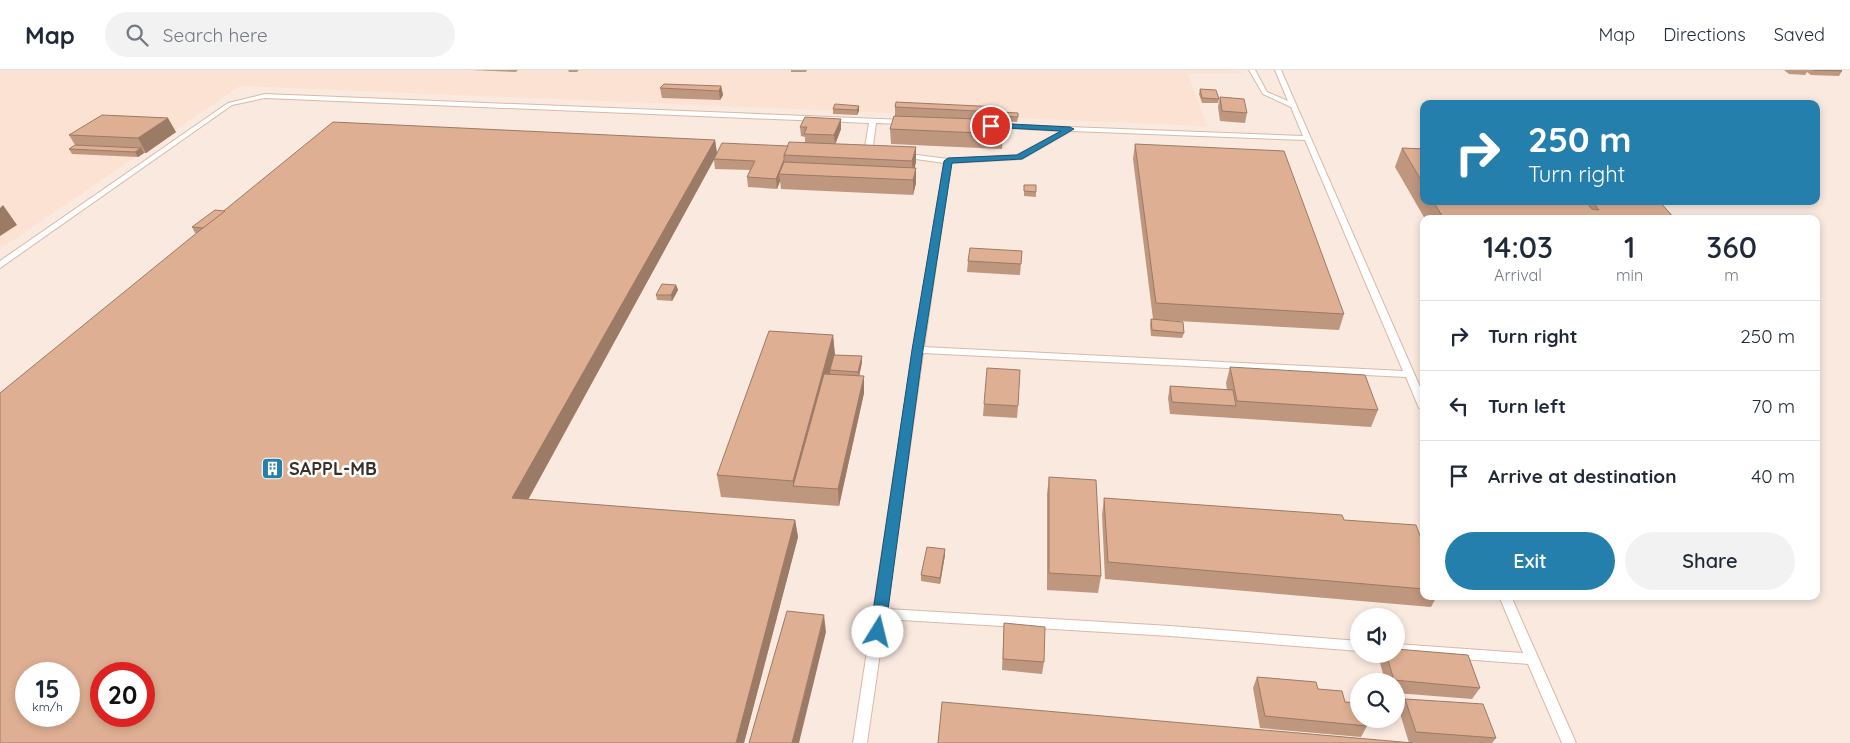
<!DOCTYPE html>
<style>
:root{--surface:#fff;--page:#f2f2f3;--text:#1f2937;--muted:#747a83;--line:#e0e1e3;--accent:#257fad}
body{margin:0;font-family:Quicksand,sans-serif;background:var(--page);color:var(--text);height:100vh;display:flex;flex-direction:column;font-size:19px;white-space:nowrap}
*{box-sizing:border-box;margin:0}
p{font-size:16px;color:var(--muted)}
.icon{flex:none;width:28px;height:28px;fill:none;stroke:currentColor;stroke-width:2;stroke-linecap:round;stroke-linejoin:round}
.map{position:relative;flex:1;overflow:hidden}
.sheet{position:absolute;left:1420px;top:145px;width:400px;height:385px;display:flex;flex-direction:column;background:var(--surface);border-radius:10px;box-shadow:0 2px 8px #0003}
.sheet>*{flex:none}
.top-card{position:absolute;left:1420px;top:30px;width:400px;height:105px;border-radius:10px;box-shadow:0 2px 8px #0003;background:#257fad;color:#fff;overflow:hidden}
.fabs{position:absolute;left:1350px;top:538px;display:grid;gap:10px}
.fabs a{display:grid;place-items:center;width:55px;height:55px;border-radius:50%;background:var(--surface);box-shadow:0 2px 8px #0003;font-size:25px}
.speed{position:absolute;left:15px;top:592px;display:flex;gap:10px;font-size:25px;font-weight:700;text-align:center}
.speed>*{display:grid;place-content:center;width:65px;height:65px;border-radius:50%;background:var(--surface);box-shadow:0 2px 8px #0003;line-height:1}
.speed small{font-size:12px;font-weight:400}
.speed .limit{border:8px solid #d22;background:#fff;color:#111}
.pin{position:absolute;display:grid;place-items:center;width:42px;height:42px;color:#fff;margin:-21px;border:2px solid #fff;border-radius:50%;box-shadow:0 1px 5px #0007}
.me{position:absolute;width:55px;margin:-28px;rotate:9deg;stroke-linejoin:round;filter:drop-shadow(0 0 4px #0008)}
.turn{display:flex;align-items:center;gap:18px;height:105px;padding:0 25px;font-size:22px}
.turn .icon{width:65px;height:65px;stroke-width:2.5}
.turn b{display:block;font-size:35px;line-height:42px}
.eta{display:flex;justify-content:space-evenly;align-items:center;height:85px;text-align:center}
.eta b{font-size:30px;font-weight:600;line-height:35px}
.cta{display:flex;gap:10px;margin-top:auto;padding:10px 25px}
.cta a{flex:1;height:58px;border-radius:30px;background:var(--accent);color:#fff;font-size:20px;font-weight:600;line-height:58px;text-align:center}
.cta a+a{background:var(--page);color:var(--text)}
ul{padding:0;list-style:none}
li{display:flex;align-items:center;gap:15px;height:70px;padding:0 25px;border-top:1px solid var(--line)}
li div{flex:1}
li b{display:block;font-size:19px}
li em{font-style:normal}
header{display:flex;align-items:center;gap:30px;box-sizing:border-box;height:70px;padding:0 25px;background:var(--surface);border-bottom:1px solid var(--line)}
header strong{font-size:24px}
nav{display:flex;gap:28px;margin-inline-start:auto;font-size:18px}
.search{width:350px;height:45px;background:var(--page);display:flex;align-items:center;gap:12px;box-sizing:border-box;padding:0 18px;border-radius:28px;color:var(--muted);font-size:19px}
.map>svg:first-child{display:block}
.built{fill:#fae9df;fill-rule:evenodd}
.green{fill:#fce2d2}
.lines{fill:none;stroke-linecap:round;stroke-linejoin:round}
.lane-casing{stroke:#d9b9a5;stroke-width:2}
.lane{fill:#fff;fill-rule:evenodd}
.wall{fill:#bf967e}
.shaded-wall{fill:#9b7a66}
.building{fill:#deaf92;stroke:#9b7a66;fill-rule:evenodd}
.route{fill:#257fad;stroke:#185370}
.labels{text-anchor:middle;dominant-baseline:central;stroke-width:5;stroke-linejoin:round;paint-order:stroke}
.poi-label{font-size:18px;font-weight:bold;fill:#3b2f27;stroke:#fff;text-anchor:start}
</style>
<header>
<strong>Map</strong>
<div class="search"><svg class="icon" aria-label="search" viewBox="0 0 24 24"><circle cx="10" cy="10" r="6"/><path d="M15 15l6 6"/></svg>Search here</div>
<nav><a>Map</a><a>Directions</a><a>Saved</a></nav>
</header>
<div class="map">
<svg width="1850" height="673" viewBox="0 0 1850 673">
<rect width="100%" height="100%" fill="#fafafa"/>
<!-- built -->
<path class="built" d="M0,0H1850V673H0ZM1424,34H1816V131H1424ZM1424,149H1816V526H1424ZM1359,546H1396V584H1359ZM26,604H69V646H26ZM101,604H144V646H101ZM1359,611H1396V649H1359Z"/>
<!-- green -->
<path class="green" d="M0,0H1237L1244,4H1188L1207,56L240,16L0,179Z"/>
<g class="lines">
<defs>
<g id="lane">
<path d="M1249,0H1255L1267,22L1288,31L1275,0H1281L1424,326V341L1419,338L1406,307L923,283L887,539L1170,556L1359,571V581L1170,566L885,549L867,673H853L913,280L944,93L902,87L898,85L902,83L948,89L1017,85L1062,61L990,57V55L992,54L1303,66L1291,37L1263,24ZM1071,61L1305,70L1403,301L924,277L951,93L1022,89Z"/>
<path d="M265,24L905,50L908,52L905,54L876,53L873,76L882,82L878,84L865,77L869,53L265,28L232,35L0,198V191L228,33Z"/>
<path d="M1499,526H1511L1576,673H1562L1528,594L1394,584H1396V574L1523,583Z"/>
</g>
</defs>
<!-- lane casing -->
<use href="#lane" class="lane-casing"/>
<!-- lane -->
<use href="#lane" class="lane"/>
</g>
<!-- wall -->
<g class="wall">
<path d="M471,0H518L516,2Z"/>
<path d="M568,0H579L577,2H569Z"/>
<path d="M791,0H807L806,2H791Z"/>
<path d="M1784,0H1840L1842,1L1839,6L1811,5L1807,2L1805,5L1789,4Z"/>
<path d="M721,16L723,25L720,30L662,28L660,18Z"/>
<path d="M1200,19L1219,29L1218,33H1202L1199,24Z"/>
<path d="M1220,27L1247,43L1245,53L1220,51L1218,37Z"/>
<path d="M859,36V41L857,45L833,44V39Z"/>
<path d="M895,37H999L998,50H999V46L1018,43V48L1017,52L1004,51L1002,79L891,74L890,59L895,46Z"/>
<path d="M841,49V59L835,74L916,77V92L914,98H916V113L913,125L781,119L780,111L777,119L748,117L747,107L750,100L715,99L714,90L528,430L795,450L798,467L744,673L197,163H195L192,157L225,141L715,70L717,83L788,76L805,72V67L801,66L800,57Z"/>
<path d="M176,62L146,83H143H144L138,87L72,84L69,79L75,75L69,65Z"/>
<path d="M1135,74L1344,244L1339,260L1160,250L1184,263L1182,268L1151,266L1150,255L1151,249H1153L1133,89Z"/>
<path d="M1402,78L1424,79V131H1659L1675,149H1425L1395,97Z"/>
<path d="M1024,115H1036V127L1024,126Z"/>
<path d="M1022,181L1020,205L967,202L968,191Z"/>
<path d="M676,215L678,220L672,231L657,230L656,225Z"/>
<path d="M833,265L835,285L862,292L859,306L864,323L839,436L721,427L717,405Z"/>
<path d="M1230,297L1378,340L1371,357L1170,344L1168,328L1170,316L1227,320L1226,313Z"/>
<path d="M984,334L1018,336L1017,348L983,346Z"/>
<path d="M1049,407L1101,506L1098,523L1047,520V424Z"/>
<path d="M1104,428L1344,450L1424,476V526H1437L1431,537L1105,509L1102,445Z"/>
<path d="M945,479V485L940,514L921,511V505Z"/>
<path d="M1004,553L1044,592L1042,604L1002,600Z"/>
<path d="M1382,584H1396L1480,618L1472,629L1396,623V611H1385L1379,589Z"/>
<path d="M1257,607L1318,619L1345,632L1367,656L1361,667L1260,658L1253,618Z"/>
<path d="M1405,629L1496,668L1492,673H938H1409L1399,640Z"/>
</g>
<!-- shaded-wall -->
<g class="shaded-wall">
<path d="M721,16L723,25L720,30L719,21Z"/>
<path d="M859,36V41L857,45V40Z"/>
<path d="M168,48L176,62L146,83L138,68Z"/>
<path d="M841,49V59L835,75L834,65Z"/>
<path d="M715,70L717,84L519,446L512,428Z"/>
<path d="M916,77V92L913,106L912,91Z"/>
<path d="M141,78L144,83L138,87L135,82Z"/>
<path d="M784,90L785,100L779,104L780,111L777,119L776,109Z"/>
<path d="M916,98V113L913,125V110Z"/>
<path d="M3,135L17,155L0,166V138Z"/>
<path d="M676,215L678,220L672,231L671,225Z"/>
<path d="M833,265L835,286L830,300V304L800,416H793V411Z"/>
<path d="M862,286V292L859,307L858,302Z"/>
<path d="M864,306V323L839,436L838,419Z"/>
<path d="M795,450L798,467L744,673H736Z"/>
<path d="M945,479V485L940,514V508Z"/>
<path d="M824,545L826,562L799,673H792Z"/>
</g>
<!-- building -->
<g class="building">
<path d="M1813,0H1840L1842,1L1814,0Z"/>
<path d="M664,14L721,16L719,21L660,18Z"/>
<path d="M1200,19L1216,20L1219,29L1202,28Z"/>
<path d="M1220,27L1244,29L1247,43L1222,41Z"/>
<path d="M896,32L999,37L998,42L895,37Z"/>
<path d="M835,34L859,36L857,40L833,39Z"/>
<path d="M1000,42L1018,43V47L999,46Z"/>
<path d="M102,45L168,48L138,68L69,65Z"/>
<path d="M894,46L1004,50L1003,64L890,59Z"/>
<path d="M805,47L841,49L834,65L804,64L807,57H800Z"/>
<path d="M333,52L715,70L512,428L795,450L736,673H0V323ZM26,604H69V646H26ZM101,604H144V646H101Z"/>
<path d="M789,72L916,77L912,91L784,85Z"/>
<path d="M722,73L788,76L784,85V90L776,109L747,107L755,91L714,89Z"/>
<path d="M1135,74L1284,81L1344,244L1156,233Z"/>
<path d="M75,75L141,78L135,82L69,79Z"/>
<path d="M1402,78L1424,79V115Z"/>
<path d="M784,92L916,98L913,110L779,104Z"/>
<path d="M1024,115H1036V122L1024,121Z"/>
<path d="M1433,131H1585L1592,139L1599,140L1592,131H1659L1675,149H1444Z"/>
<path d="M215,140L225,141L203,158L192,157Z"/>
<path d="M970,178L1022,181L1021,194L968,191Z"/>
<path d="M662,214L676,215L671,225H656Z"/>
<path d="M1151,249L1183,252L1184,263L1152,260Z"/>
<path d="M769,261L833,265L793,411L717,405Z"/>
<path d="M834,285L862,286L858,302L830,300Z"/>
<path d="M1230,297L1365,305L1378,340L1237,331Z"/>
<path d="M987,298L1020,300L1018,336L984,334Z"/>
<path d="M824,304L864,306L838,419L793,416Z"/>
<path d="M1170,316L1233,320L1236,336L1172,332Z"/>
<path d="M1049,407L1096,410L1101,506L1049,503Z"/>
<path d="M1104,428L1342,445L1344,450L1416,455L1424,476V519L1108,492Z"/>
<path d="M927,477L945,479L940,508L921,505Z"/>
<path d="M787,541L824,545L792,673H749Z"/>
<path d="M1004,553L1045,557L1044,592L1003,589Z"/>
<path d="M1396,579L1468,585L1480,618L1394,610L1386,584H1396Z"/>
<path d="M1257,607L1316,612L1318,619L1342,621L1345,632L1359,633V649H1365L1367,656L1265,646Z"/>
<path d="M1405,629L1483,634L1496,668L1416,662Z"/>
<path d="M942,632L1413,673H938Z"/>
</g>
<!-- route -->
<path class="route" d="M991,53L1070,57L1074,59L1022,89L952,93L923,280L885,562L883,567H873L870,562L912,280L944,91L948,88L1017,85L1061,61L989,57V54Z"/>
<!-- icons -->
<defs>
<symbol id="building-square" viewBox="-11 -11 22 22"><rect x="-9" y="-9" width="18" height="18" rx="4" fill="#257fad" stroke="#fff"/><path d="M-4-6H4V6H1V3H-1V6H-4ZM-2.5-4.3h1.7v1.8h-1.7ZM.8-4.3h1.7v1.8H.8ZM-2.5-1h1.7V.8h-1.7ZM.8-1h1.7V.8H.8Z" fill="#fff"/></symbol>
</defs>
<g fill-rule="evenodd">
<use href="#building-square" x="260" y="386" width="25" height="25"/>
</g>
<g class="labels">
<!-- poi labels -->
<g class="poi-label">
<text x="289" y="398">SAPPL-MB</text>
</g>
</g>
</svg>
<div class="fabs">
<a><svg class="icon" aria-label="sound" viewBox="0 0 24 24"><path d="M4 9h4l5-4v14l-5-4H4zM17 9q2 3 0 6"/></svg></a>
<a><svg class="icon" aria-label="search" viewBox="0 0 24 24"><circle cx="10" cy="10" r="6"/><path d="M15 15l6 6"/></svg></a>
</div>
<div class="speed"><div>15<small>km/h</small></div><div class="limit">20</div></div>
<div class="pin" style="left:991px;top:56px;background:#d93025"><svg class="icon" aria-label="arrive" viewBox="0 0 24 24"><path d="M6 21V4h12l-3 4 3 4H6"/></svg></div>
<svg class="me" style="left:878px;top:562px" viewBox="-20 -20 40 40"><circle r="19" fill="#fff"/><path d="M0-13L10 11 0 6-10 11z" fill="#257fad"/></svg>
<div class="top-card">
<div class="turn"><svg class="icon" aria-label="right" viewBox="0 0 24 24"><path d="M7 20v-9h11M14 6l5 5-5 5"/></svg><div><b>250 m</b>Turn right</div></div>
</div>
<section class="sheet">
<div class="eta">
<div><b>14:03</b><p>Arrival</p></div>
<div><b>1</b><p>min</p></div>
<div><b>360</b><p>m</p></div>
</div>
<ul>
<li><svg class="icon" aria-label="right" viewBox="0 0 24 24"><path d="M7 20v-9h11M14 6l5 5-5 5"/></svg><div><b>Turn right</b></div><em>250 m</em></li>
<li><svg class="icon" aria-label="left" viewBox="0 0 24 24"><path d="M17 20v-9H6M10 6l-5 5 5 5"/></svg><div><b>Turn left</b></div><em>70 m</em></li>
<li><svg class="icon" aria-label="arrive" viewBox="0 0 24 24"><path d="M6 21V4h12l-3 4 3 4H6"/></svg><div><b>Arrive at destination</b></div><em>40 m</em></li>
</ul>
<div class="cta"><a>Exit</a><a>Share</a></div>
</section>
</div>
